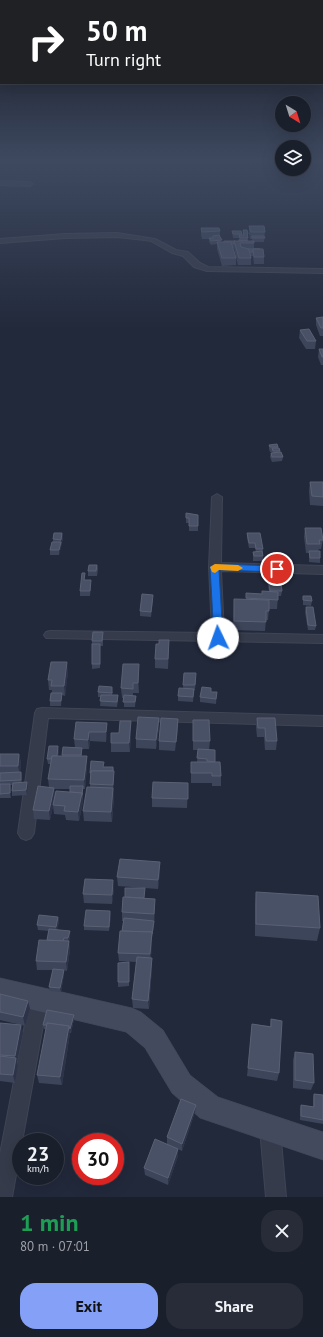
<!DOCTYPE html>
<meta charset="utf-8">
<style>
:root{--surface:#1a1f2c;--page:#272c38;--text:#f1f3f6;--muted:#9fa2a9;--line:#383d48;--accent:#85a1f7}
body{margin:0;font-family:"PT Sans",sans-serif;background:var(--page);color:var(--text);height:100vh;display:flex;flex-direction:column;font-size:15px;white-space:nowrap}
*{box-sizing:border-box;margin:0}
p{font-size:13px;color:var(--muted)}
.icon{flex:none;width:22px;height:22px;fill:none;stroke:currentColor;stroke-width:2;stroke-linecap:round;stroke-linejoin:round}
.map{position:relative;height:1197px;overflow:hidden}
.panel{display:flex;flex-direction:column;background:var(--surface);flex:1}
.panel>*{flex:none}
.guide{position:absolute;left:0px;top:0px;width:323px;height:84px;box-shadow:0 4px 16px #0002,0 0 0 1px var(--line);background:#202124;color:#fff;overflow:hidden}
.needle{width:26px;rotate:142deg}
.fabs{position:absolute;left:275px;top:96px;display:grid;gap:8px}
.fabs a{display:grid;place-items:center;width:36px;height:36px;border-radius:50%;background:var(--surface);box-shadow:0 4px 16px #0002,0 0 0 1px var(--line);font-size:20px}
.speed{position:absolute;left:12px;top:1133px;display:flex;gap:8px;font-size:20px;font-weight:700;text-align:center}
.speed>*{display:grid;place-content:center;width:52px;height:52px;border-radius:50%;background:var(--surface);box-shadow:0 4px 16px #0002,0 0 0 1px var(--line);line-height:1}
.speed small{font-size:10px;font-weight:400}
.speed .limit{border:6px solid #d22;background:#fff;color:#111}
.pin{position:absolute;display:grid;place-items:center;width:34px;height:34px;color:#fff;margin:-17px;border:2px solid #fff;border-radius:50%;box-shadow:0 1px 4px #0007}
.me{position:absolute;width:44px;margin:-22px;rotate:357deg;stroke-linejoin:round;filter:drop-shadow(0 0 3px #0008)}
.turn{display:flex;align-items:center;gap:14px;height:84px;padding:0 20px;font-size:18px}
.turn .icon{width:52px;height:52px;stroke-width:2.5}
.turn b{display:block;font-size:28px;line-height:34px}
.round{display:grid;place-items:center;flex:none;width:42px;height:42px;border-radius:16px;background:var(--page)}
.overview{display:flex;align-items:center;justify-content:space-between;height:68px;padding:0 20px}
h1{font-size:24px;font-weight:600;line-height:30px;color:#1e9e55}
.action{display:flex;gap:8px;margin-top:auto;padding:8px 20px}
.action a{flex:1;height:46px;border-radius:16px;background:var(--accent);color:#111;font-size:16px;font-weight:600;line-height:46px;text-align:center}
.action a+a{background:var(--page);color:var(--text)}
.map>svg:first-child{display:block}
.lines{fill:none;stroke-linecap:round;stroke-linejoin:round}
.street-casing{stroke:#3f4554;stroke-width:2}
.secondary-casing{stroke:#3f4554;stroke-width:1}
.street{fill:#363b4b;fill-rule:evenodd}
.secondary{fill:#444a5e;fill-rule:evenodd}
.wall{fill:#3d455a;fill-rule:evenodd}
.shaded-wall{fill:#2d3449}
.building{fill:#495166;stroke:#5a6175}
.route{fill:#1a73e8;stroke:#114b97}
.slow{fill:#f59e0b}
</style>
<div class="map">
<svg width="323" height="1197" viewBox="0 0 323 1197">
<rect width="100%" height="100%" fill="#22293b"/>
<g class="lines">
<defs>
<g id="street">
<path d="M0,181L30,182L33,184L30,186L0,185Z"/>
<path d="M117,233L155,239L176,250L188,252L200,263L208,267L323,269V273L207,271L194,267L183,256L172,253L151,241L145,240L117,237L65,238L0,243V239L65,234Z"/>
<path d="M217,494L222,497L221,563L323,566V574L221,571L224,633L323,635V643L46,638L44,635L46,632L50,631L212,633L209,567L212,497Z"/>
<path d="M42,708L323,716V726L48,718L34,833L31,838L26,840L21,838L18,833L35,713L37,709Z"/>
<path d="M39,989L45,992L48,998L12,1197H0V1154L30,998L33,992Z"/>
<path d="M270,1119L277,1122L280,1129L286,1197H266L260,1129L263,1122Z"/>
</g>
<path id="secondary" d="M0,978L132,1008L141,1012L163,1030L190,1075L218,1097L323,1132V1160L200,1118L172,1093L145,1048L126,1032L0,1002Z"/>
</defs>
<!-- street casing -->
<use href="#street" class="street-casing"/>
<!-- secondary casing -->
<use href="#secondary" class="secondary-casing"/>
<!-- street -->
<use href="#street" class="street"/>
<!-- secondary -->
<use href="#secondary" class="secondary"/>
</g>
<!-- wall -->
<g class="wall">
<path d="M249,226L265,232L264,242H254V249L264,257V264H254L253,256H251V265H238L234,248H233L236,258V265L222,266L217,249V244L211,245L209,242V239H202L201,235V228L220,231V237L221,242L239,241V238H233L232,231H241L242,235H243V230L248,234V241H252V239H250L249,233Z"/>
<path d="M323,317V336H320L316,325V318Z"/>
<path d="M300,330L316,341L315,349H306L299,338Z"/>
<path d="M319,349H323V365H321L318,357Z"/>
<path d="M269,445L278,447L280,451V452L283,457L282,461L272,462L270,457L271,453H272V452H270L269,449Z"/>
<path d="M310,482H323V506L310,505L309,491Z"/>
<path d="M186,513L198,515V531H189V523H186Z"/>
<path d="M305,528L323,540L321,549H319L318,551L320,558V563L309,562V553H306L304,537Z"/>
<path d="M62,533L63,538L59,555H50V550L53,542V539Z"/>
<path d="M247,533L263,549V561H253V552H256L255,548H249L247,538Z"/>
<path d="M97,565L98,569L97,576H88V571Z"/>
<path d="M268,575L282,591L281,596H278L277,609H269L268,620H266L265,631L233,630L234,599L246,600V593L261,594L269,591L267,580Z"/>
<path d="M85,578V580L91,585L90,596H80V591Z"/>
<path d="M303,596L312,601L311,606L303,605Z"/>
<path d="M153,600L151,617L140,616V611Z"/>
<path d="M306,607L316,626L315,630H308L305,612Z"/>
<path d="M103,637V646H100V668L92,669V641Z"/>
<path d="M159,644L169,649L168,669L155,668V659Z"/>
<path d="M68,672L65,696L62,695L61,706H50V701L52,693V690H49L48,680Z"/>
<path d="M184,673L196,678L195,690H194L193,702L178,701V696L183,688Z"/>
<path d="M139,674V693H133V696H136L135,707H124V698H122L121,688Z"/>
<path d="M98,692H113L112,695H118V700L117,707L100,706L101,697H98Z"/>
<path d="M211,692H217L216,704L200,702V697Z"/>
<path d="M159,718V727L156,749L136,748V739Z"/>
<path d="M257,718L277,741L276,750H265L264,737H257L256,727Z"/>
<path d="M193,720L210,741L209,750L221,776V786H212V783H191V762H197L198,750H193Z"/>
<path d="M131,721V730L130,752H111V743L119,733Z"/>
<path d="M76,722L107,732L106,742L90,741L89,749H82V756H87V766L85,789H83V802L79,821L66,820L65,815L54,814L53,806L50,820L34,819L33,810L49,787L48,779L51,764H48L47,759L59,751L58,756H62V755L75,747L74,739ZM54,789H70V792L55,797Z"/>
<path d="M178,729L175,751L159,750V741Z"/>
<path d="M0,754H19L21,763L20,772H21L22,777V782L28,787L27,795L12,796V785H10L11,798H0Z"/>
<path d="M104,767H113L114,771V797L112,822L84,821L83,811L90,787L91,778L90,773Z"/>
<path d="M188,783L187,808L152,807V798Z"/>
<path d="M160,871L158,889L118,886L117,877Z"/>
<path d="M114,889L112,904L84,903L83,894Z"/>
<path d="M256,892L320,928L317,941L255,936V905Z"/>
<path d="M145,898L155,907L154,926L152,938L151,958L152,967L149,1009L133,1008L132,999L136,962L119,961L118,953L124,921H122V912Z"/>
<path d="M110,911L111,916L109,931L84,930V926Z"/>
<path d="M58,917L59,922L57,930L70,931V935L69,942L70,950L67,971L64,970V974L61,992L50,991L49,987L53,970H37L36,961L47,940L49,931L38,930L37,925Z"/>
<path d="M129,967V986L118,987V982Z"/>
<path d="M0,994L28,1001L30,1009L25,1026L21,1025L23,1033L17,1062L18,1066L15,1083L0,1081V1023L21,1025L0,1020Z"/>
<path d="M74,1019L71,1033H70L62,1085L39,1083L37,1075L46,1029H44L43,1025Z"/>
<path d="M271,1019L279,1073L277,1081L247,1076L252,1024L270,1026Z"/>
<path d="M295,1052L314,1083L311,1090L293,1088V1060Z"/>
<path d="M314,1094L323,1095V1124L300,1120V1109L301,1105L313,1107V1098Z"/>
<path d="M195,1112L182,1151L178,1149V1156L168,1185L145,1175L144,1168L167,1144V1137Z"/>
</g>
<!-- shaded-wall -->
<g class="shaded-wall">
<path d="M62,533L63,538L61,544V540Z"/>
<path d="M61,542V547L59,555V550Z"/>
<path d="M91,580V585L90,596V591Z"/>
<path d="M67,662L68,672L65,696L64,686Z"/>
<path d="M139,664V693L138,683Z"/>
<path d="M62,693V698L61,706V701Z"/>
<path d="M159,718V727L156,749V740Z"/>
<path d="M178,719V729L175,751L176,742Z"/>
<path d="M131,721V730L130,752L129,743Z"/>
<path d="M107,723V732L106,742V732Z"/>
<path d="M89,732L90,741L89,749L88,740Z"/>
<path d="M58,746L59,751L57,764L56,759Z"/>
<path d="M19,754L21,763L20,775L18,766Z"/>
<path d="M87,756V766L85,789L84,780Z"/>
<path d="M114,771V797L112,822L111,812L113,791V785Z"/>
<path d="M21,772L22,777L21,785Z"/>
<path d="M27,782L28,787L27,795L26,790Z"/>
<path d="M10,784L11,788V798L10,793Z"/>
<path d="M54,788L55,797L50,820L49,811Z"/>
<path d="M82,793L83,802L79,821L78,812Z"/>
<path d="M160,862V871L158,889V880Z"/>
<path d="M113,880L114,889L112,904V895Z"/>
<path d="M155,899V907L154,922V914Z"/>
<path d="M110,911L111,916L109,931V927Z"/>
<path d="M58,917L59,922L57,932L56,927Z"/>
<path d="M70,931V935L69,942L70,950L67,971L66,962L69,942L68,938Z"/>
<path d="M152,932V941L150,963V954Z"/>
<path d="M152,958V967L149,1009L148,1001Z"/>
<path d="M64,970V974L61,992L60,988Z"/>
<path d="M28,1001L30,1009L25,1026L23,1017Z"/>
<path d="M74,1015V1019L71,1033L70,1029Z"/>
<path d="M21,1025L23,1033L17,1062L18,1066L15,1083L13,1075L16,1060L15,1056Z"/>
<path d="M69,1026L70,1034L62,1085L60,1077Z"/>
<path d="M196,1105L195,1112L182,1151V1144Z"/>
<path d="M178,1149V1156L168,1185V1178Z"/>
</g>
<!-- building -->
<g class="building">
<path d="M249,226H264L265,232H251Z"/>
<path d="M201,228H219L220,231L202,232Z"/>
<path d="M243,230H247L248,234H247L248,238H240L239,235H244Z"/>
<path d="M232,231H241L242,234H233Z"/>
<path d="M219,235L222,240L211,241L209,238H213V236Z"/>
<path d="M252,236H264L265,238H252Z"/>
<rect x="239" y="240" width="8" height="1"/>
<path d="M224,241H235H234V244H231V242H224Z"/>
<path d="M234,241H254V243H240L241,247L249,249L251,258H239Z"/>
<path d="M217,242H231L236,258H222Z"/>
<path d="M248,249H260H253V252H250Z"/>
<path d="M253,249H263L264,257H254Z"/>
<path d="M323,317V328H321L316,318Z"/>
<path d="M309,329L316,341H307L300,330Z"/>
<path d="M319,349H323V357H322Z"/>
<path d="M277,444L278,447H270L269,445Z"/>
<path d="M272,448H279L280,451H273Z"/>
<path d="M281,452L283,457H272L271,453Z"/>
<path d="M310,482H323V497L312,496Z"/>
<path d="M186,513L198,515V526H189V518H186Z"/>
<path d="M305,528H321L323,540H319L320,544H307Z"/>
<path d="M54,533H62L61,540L53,539Z"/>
<path d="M247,533H260L263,549H256L255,543H249Z"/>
<path d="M52,542H61L59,550H50Z"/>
<path d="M262,551L263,556H254L253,552Z"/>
<path d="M309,551H320V558H310Z"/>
<path d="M89,565H97L96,571H88Z"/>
<path d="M82,573H85L84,580H91L90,591H80Z"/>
<path d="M268,575H280L282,591H270Z"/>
<path d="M262,591L278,592V600L246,598V593L262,594Z"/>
<path d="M142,594L153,595L151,612L140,611Z"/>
<path d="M303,596H311L312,601L303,600Z"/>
<path d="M234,599L269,600V611H266V622L234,621Z"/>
<path d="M306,607H313L316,626L308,625Z"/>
<path d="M93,632H103L102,641H92Z"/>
<path d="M159,640H169L168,659H155L156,644H159Z"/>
<rect x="92" y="644" width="8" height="20"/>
<path d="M51,662H67L64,686H51L52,680H48Z"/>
<path d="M123,664H139L138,683H133V689L121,688Z"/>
<path d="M184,673H196L195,685H183Z"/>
<path d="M99,686L112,687V693L98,692Z"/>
<path d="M202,687L211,688V692H217L216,699L200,697Z"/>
<path d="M179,688L194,689L193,697L178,696Z"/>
<path d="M51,693H62L61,701H50Z"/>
<path d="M101,695H118L117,702L100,701Z"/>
<path d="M124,695L136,696L135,702H123Z"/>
<path d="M138,717L159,718L156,740L136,739Z"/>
<path d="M161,718L178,719L176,742L159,741Z"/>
<path d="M257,718H275L277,741H266L265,728H258Z"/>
<path d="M193,720H209L210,741H193Z"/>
<path d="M120,721H131L129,743H111V733H119Z"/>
<path d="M76,722L107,723L106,732H89L88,740L74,739Z"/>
<path d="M49,746H58L57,756H52L51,759H47Z"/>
<path d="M63,747L82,748L81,755H62Z"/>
<path d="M198,749L215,750V762L207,761V759L197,758Z"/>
<path d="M0,754H19L18,766H0Z"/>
<path d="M52,756H87L84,780L48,779Z"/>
<path d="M91,761L104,762L103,767H113V771H91V773H90Z"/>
<path d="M191,762H220L221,776H212V773H191Z"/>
<path d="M91,771H114L113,785L90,784Z"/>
<path d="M21,772V780L0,781V773Z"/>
<path d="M27,782L26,790L12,791L13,783Z"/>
<path d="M153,782L188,783V799L152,798Z"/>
<path d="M0,784H10V793L0,794Z"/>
<path d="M38,786L54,788L49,811L33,810Z"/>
<path d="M70,786H83L82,795V793L70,792Z"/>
<path d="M87,787L113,788L111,812L83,811Z"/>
<path d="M56,791L82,793L78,812L64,811L65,806L53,805Z"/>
<path d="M120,859L160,862L158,880L117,877Z"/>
<path d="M85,879L113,880L112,895L83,894Z"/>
<path d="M125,888H145L144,898L125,897Z"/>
<path d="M256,892L318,896L320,928L256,924Z"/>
<path d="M123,897L155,899L154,914L122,912Z"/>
<path d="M86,910L110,911L109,927L84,926Z"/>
<path d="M39,915L58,917L56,927L37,925Z"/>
<path d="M124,918L154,921L152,934V932L122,931Z"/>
<path d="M49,929L70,931L68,938H64L63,941L47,940Z"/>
<path d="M120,931L152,932L150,954L118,953Z"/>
<path d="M39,940L69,941L66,962L36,961Z"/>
<path d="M137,957L152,958L148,1001L132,999Z"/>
<path d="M129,962V982H118V963Z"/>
<path d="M53,969L64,970L60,988L49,987Z"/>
<path d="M0,994L28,1001L23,1017L0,1012Z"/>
<path d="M47,1010L74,1015L70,1029L69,1026L47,1023V1025H43Z"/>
<path d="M271,1019L282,1021L279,1073L248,1068L252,1024L271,1027Z"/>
<path d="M0,1023L21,1025L15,1056L0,1055Z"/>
<path d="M47,1023L69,1026L60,1077L37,1075Z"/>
<path d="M295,1052L313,1054L314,1083L295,1080Z"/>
<path d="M0,1056L16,1058L13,1075L0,1074Z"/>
<path d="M314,1094L323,1095V1120L301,1116V1105L314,1107Z"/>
<path d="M181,1099L196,1105L182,1144L167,1137Z"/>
<path d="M155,1139L178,1149L168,1178L144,1168Z"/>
</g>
<!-- sky -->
<linearGradient id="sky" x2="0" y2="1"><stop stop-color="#131720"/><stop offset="0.49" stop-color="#3e4960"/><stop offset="1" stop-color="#3e4960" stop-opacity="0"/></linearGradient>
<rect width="323" height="329" fill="url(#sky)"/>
<!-- route -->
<path class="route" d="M215,564L277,566L281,569L277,572L219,570L223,638L218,641L214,638L210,567Z"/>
<!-- slow -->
<path class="slow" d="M215,564L238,565L243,568L238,571L219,570L215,573L212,572L210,567Z"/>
</svg>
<div class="fabs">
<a><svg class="needle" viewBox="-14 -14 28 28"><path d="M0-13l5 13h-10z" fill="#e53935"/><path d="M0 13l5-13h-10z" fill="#9fa2a9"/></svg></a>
<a><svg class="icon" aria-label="layers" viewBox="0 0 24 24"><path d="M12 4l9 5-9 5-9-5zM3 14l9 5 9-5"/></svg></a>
</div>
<div class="speed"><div>23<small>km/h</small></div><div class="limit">30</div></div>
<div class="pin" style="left:277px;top:569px;background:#d93025"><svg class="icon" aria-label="arrive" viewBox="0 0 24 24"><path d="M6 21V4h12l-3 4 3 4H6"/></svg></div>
<svg class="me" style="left:218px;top:638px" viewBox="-20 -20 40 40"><circle r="19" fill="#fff"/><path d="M0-13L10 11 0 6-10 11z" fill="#1a73e8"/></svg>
<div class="guide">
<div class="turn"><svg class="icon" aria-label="right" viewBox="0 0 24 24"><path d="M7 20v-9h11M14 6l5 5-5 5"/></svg><div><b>50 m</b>Turn right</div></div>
</div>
</div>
<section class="panel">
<div class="overview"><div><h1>1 min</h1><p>80 m · 07:01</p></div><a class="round"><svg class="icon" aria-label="close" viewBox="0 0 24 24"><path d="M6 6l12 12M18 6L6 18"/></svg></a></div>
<div class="action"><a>Exit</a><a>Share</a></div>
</section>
